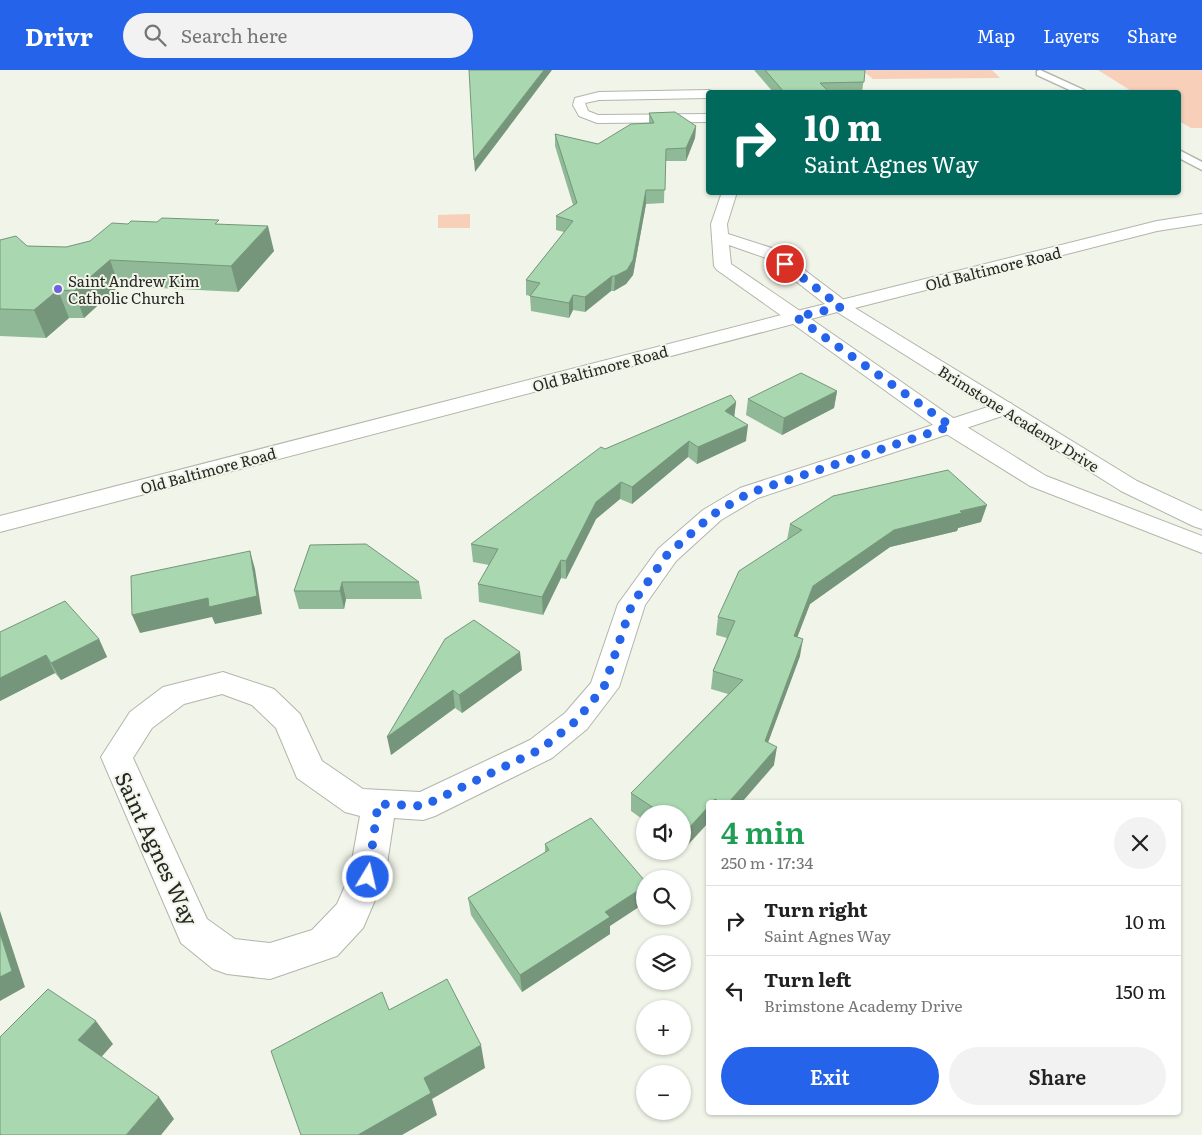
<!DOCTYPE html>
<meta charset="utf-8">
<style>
:root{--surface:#fff;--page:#f2f2f2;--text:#222;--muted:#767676;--line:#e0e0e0;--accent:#2563eb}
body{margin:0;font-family:Literata,serif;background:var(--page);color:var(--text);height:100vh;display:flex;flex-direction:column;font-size:19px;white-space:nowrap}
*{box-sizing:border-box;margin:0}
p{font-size:16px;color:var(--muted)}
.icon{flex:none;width:28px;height:28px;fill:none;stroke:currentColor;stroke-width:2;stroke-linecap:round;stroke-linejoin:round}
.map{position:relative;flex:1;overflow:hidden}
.panel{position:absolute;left:706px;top:730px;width:475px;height:315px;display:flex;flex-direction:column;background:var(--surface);border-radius:5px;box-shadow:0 1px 4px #0004}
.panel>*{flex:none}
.banner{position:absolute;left:706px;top:20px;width:475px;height:105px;border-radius:5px;box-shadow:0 1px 4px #0004;background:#00695c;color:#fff;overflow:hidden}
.tools{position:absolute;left:636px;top:735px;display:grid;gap:10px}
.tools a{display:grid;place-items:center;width:55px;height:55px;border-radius:50%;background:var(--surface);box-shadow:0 1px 4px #0004;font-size:25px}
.pin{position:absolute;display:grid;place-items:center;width:42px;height:42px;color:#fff;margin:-21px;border:2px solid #fff;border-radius:50%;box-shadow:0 1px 5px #0007}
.me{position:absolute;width:55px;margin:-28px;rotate:9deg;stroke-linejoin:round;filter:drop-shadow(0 0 4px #0008)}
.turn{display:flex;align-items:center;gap:18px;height:105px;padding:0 15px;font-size:22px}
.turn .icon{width:65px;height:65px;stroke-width:2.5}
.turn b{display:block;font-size:35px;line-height:42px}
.round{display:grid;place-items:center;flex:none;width:52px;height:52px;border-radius:26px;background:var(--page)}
.overview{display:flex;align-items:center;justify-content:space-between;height:85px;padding:0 15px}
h1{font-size:30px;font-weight:600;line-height:38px;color:#1e9e55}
.primary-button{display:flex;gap:10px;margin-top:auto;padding:10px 15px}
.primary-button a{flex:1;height:58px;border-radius:30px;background:var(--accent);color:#fff;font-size:20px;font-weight:600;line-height:58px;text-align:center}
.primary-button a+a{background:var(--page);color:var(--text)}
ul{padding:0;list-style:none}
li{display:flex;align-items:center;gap:15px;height:70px;padding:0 15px;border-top:1px solid var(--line)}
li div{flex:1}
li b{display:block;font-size:19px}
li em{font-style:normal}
header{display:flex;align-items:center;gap:30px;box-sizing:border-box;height:70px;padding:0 25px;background:var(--accent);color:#fff}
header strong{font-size:24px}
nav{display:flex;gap:28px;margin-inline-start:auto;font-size:18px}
.search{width:350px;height:45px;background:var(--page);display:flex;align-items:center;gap:12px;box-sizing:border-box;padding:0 18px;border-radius:28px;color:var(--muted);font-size:19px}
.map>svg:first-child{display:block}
.green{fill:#f8cfb9}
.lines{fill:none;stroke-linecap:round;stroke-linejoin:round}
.service-casing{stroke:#b3b5aa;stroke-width:3}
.minor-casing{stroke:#b3b5aa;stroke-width:2}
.tertiary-casing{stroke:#b3b5aa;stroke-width:2}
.service{fill:#fff;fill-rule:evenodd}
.minor{fill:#fff;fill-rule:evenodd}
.tertiary{fill:#fff;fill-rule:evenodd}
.wall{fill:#90b997}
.shaded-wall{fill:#76967b}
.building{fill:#a8d7b0;stroke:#76967b}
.route{stroke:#2563eb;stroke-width:9;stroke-dasharray:0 16.2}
.poi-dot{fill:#6f62dc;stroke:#f1f4e8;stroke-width:2}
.labels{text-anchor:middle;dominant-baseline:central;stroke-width:4;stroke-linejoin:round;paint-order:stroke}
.far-street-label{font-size:15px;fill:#262723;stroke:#f1f4e8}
.far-poi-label{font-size:15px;fill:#262723;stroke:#f1f4e8;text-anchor:start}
.near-street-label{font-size:21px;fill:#262723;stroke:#f1f4e8}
</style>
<header>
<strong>Drivr</strong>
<div class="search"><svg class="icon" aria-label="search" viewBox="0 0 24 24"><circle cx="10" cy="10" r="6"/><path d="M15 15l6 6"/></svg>Search here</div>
<nav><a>Map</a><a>Layers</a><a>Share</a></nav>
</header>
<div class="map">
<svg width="1202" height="1065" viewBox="0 0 1202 1065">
<rect width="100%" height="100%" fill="#f1f4e8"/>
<!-- green -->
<g class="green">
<path d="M862,0H992L1000,8L873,9Z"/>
<path d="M1098,0H1202V58H1191L1179,51V22H1133Z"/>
<path d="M470,144V158H438V145Z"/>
</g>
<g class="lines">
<defs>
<g id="service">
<path d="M1040,0L1084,20L1086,22H1074L1037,5V1Z"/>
<path d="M1179,80L1202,92V100L1179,88Z"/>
</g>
<g id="minor">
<path d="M709,20L714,22H709V28L599,30L585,33L588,41L598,45L709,44V52L597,53L579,46L573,35L575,28L599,22Z"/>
<path d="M722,122H737L727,154L728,164L778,180L848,233L850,237L848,241L841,243L834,241L766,188L729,175L731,194L803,243L805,247L803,251L796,253L789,251L717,200L714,196L711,154Z"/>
<path d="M1003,332L1011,333L1014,338L1011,343L758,428L721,450L676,491L645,535L619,617L587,659L552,688L435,746L423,750L394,748L385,807L363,858L337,886L270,909L227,904L213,899L181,873L101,687L130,642L163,617L223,602L274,619L300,644L322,691L363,719L420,722L530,670L565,643L591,613L618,534L658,479L703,440L740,418ZM222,624L252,635L276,658L297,708L345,742L360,746L349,807L337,834L312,860L270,873L235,869L207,849L133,688L152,658L184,634Z"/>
</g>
<path id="tertiary" d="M1202,144V154L1157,161L855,238L1137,411L1202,441V459L1193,456L1121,421L837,242L811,249L959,352L1046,406L1202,466V483L1030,416L943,362L793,254L0,462V446L789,243L1157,151Z"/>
</defs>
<!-- service casing -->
<use href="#service" class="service-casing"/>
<!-- minor casing -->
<use href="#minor" class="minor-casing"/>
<!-- tertiary casing -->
<use href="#tertiary" class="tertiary-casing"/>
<!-- service -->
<use href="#service" class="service"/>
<!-- minor -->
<use href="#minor" class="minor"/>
<!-- tertiary -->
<use href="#tertiary" class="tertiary"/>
</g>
<!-- wall -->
<g class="wall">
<path d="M754,0H865L862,22H773Z"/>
<path d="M649,43L696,56L695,68L686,91H665L664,133L646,134L633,205L626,214L614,221H611L585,242L573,240L569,248L531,241L530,226L526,225V210L564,162L556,160V146L573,135L555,76V64L598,74L649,53Z"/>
<path d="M128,154H219L274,181L238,222L119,216L84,248H69L46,268L0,266V170L27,176L66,177L90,171Z"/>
<path d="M837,321L834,338L782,365L746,345L748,329Z"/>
<path d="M736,332L734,346L746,371L697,394L688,387L632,434L620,429L596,449L566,509L561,508L543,545L479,532L478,514L489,495L473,492L471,474L605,379Z"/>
<path d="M981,452L958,458L957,461L890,477L810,534L797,567L800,586L768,672L774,695L742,732H709L686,777L682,775V744H645V751L631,741V723L728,624L711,619L713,601L727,568L716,565L718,547L787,470L790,454Z"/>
<path d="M310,475L419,512L422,529H346L344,539H299L294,521Z"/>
<path d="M0,562L99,569L107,587L61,610L55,603L0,631Z"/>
<path d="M445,569L522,600L462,643L455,638L391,685Z"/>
<path d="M545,774L610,856V864L522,922L471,845L468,828L545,783Z"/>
</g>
<!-- shaded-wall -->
<g class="shaded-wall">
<path d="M544,0H552L475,102L474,90Z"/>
<path d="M696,56L695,68L686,91V78Z"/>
<path d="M646,120V134L633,205L626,214L614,221L615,206Z"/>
<path d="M268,156L274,181L238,222L231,196Z"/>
<path d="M110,190L119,216L84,248L74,221Z"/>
<path d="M612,206L611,221L585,242V227Z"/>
<path d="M58,220L69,248L46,268L34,240Z"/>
<path d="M573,225V240L569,248V233Z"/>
<path d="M837,321L834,338L782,365L784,348Z"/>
<path d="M736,332L734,349L725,341Z"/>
<path d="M748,355L746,371L697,394L698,377Z"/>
<path d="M689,371L688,387L632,434V417Z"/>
<path d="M621,412L620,429L596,449L566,509V491L596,432Z"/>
<path d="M987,435L981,452L958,458L957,461L890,477L810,534L791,584L794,566L813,516L894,460L960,441Z"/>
<path d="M250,481L255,499L262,544L215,554L212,547L140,563L132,545Z"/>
<path d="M561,490V508L543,545L542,527Z"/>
<path d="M342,512L346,529L344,539L340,521Z"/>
<path d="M99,569L107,587L61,610L51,593Z"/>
<path d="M803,569L800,586L762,689L765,671Z"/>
<path d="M520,582L522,600L462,643L459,625Z"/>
<path d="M46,585L55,603L0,631V608Z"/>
<path d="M453,620L455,638L391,685L387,667Z"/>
<path d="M777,677L774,695L742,732H729Z"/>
<path d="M709,736V752L686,777L688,759Z"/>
<path d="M645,816V833L610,856V864L522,922L520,905L605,842Z"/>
<path d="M0,841L25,917L0,931Z"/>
<path d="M96,951L113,974L96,993L78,970Z"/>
<path d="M481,975L485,998L432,1029L437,1045L402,1065H358L424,1008Z"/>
<path d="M159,1027L174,1049L161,1065H126Z"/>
</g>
<!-- building -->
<g class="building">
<path d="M469,0H544L474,90Z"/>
<path d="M765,0H865L864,12L820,13L829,22H784Z"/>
<path d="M675,42L696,56L686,78L666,79L665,120H646L633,190L627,200L615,206H612L585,227L573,225L569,233L530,226L540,213L526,210L573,151L556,146L577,133L555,64L598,74L631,54L654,53L649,43Z"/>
<path d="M162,148L219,150L215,154L268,156L231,196L110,190L74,221L58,220L34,240L0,239V170L16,166L27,176L66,177L90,171L112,153L128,154L131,151L157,152Z"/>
<path d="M801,303L837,321L784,348L748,329Z"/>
<path d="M731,325L736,332L725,341L748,355L698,377L689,371L632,417L621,412L596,432L566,491L561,490L542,527L478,514L498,479L471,474L601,377L605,379Z"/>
<path d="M948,400L987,435L960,441L962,443L894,460L813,516L794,566L803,569L765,671L777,677L729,732H720L715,729L712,732H709V736L688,759L682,756V744H663L631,723L743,610L713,601L735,551L718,547L739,501L802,460L790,454L833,426Z"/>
<path d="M366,474L419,512H342L340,521H294L310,475Z"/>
<path d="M250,481L257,526L209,537L208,528L132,545L131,506Z"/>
<path d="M65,531L99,569L51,593L46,585L0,608V562Z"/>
<path d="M474,550L520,582L459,625L453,620L387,667L445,569Z"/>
<path d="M591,748L645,811V816L605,842L610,847L520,905L468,828L549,780L545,774Z"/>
<path d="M0,863L12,901L0,907Z"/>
<path d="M447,909L481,975L424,1008L431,1023L358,1065H301L271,981L382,922L389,940Z"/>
<path d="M48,919L96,951L78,970L159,1027L126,1065H1L0,1064V967Z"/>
</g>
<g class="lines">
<!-- route -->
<path class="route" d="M368,807L378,734L423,736L541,679L576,651L604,617L632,534L667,485L712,445L749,423L951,356L796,247L841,237L785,194"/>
</g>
<!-- markers -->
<circle class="poi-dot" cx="58" cy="219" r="5"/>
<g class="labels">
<!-- far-street labels -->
<g class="far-street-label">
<text transform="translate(993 198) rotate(-14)">Old Baltimore Road</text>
<text transform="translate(600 298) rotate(-15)">Old Baltimore Road</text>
<text transform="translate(1019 348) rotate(32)">Brimstone Academy Drive</text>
<text transform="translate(208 400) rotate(-15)">Old Baltimore Road</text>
</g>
<!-- far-poi labels -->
<g class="far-poi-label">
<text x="68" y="210">Saint Andrew Kim<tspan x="68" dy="17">Catholic Church</tspan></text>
</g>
<!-- near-street labels -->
<g class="near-street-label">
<text transform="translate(158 778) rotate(65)">Saint Agnes Way</text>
</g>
</g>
</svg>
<div class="tools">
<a><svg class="icon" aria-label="sound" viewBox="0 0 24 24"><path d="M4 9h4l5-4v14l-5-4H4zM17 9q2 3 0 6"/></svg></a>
<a><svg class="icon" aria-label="search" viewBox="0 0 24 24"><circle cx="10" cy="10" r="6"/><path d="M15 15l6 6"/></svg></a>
<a><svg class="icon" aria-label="layers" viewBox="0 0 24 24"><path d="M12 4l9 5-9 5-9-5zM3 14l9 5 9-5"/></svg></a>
<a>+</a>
<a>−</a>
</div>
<div class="pin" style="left:785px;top:194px;background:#d93025"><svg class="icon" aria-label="arrive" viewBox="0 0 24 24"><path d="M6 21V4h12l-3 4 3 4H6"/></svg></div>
<svg class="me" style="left:368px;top:807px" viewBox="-20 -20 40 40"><circle r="17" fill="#2563eb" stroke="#fff" stroke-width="3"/><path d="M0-11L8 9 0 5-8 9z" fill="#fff"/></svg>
<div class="banner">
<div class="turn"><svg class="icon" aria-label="right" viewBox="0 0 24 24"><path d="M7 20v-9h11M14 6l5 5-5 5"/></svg><div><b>10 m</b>Saint Agnes Way</div></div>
</div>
<section class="panel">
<div class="overview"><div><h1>4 min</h1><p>250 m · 17:34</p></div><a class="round"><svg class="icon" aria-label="close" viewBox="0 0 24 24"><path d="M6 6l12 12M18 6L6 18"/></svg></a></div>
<ul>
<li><svg class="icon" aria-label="right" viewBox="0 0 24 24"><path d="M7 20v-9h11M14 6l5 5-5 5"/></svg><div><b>Turn right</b><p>Saint Agnes Way</p></div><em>10 m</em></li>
<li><svg class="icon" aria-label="left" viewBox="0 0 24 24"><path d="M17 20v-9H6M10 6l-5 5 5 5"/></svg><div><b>Turn left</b><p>Brimstone Academy Drive</p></div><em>150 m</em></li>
</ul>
<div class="primary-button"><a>Exit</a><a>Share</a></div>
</section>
</div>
